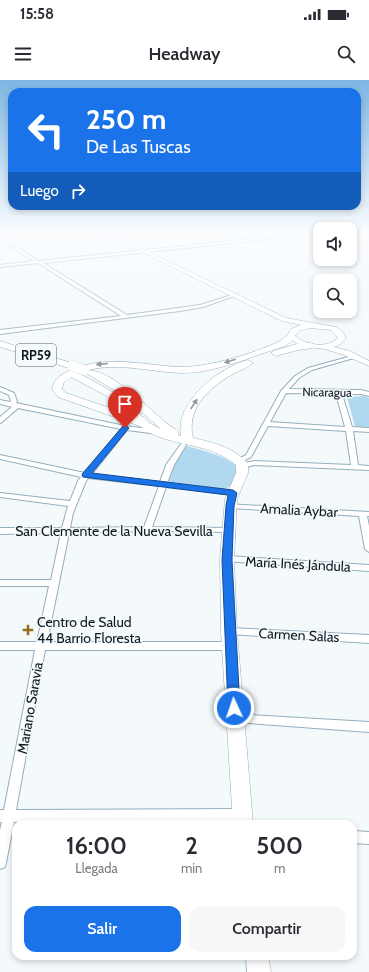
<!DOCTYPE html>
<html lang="es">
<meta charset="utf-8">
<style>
:root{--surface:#fff;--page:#f7f7f7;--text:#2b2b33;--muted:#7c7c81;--accent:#1a73e8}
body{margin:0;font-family:Cabin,sans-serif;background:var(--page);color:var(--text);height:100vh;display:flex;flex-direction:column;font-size:15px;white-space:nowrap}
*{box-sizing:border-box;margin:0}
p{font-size:13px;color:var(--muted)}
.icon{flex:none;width:22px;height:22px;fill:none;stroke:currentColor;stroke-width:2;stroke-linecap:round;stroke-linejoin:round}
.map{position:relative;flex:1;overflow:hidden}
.sheet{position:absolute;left:12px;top:740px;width:345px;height:140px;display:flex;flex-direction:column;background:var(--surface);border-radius:12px;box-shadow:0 2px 6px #0003}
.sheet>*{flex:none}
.guide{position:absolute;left:8px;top:8px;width:353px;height:122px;border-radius:12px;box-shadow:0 2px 6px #0003;background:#1a73e8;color:#fff;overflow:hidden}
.fabs{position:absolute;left:313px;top:142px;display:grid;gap:8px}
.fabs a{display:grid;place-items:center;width:44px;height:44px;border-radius:8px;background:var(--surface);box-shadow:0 2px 6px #0003;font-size:20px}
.pin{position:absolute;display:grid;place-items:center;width:34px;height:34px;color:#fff;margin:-41px -17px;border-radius:50% 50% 50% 0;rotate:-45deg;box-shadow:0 0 4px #0007}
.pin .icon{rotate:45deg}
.me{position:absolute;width:44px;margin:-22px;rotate:357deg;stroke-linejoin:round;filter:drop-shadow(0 0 3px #0008)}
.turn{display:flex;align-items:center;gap:14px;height:84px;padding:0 12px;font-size:18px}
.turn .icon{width:52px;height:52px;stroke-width:2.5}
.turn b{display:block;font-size:28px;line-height:34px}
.then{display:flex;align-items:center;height:38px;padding:0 12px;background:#0003;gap:8px;font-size:15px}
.eta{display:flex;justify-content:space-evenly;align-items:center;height:68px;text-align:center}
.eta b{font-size:24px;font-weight:600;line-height:28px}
.action{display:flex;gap:8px;margin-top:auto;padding:8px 12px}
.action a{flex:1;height:46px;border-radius:12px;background:var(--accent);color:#fff;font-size:16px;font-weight:600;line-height:46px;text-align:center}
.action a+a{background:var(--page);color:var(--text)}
.status{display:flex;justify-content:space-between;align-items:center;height:28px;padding:0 20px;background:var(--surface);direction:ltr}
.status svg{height:11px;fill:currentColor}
header{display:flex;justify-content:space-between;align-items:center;height:52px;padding:0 12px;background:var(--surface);font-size:18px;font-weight:600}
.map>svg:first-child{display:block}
.green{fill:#b0d9ef}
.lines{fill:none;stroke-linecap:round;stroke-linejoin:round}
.minor-casing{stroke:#94aebd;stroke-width:2}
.secondary-casing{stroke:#94aebd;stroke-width:1}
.primary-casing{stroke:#94aebd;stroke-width:1}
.minor{fill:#fff;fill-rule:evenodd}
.secondary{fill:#fff;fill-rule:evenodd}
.primary{fill:#fff;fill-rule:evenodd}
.primary-bridge-casing{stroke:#94aebd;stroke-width:10;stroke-linecap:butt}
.primary-bridge{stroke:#fff;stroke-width:10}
.oneway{fill:#93989b}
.route{fill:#1a73e8;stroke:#114b97}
.poi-dot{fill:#946e17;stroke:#f4f9fc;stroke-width:1.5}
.labels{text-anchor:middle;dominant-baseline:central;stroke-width:3;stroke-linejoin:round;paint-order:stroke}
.far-street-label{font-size:12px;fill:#101b20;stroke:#f4f9fc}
.shield{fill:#f4f9fc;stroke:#545e62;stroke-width:1}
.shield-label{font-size:13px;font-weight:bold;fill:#101b20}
.street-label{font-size:14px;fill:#101b20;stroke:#f4f9fc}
.poi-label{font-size:14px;fill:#101b20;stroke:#f4f9fc;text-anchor:start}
</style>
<div class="status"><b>15:58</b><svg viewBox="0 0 49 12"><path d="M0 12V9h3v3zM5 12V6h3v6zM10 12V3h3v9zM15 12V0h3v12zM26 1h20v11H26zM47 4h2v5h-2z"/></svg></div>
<header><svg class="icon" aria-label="menu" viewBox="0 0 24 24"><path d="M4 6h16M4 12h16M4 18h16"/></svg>Headway<svg class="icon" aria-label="search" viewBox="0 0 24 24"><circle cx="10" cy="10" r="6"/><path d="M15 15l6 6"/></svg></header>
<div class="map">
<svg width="369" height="892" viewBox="0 0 369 892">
<rect width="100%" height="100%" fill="#f4f9fc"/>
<!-- green -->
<g class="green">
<path d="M363,316L369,318V348L355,347L347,317Z"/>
<path d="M187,366C201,370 231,377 239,389L232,405L225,409L171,402L167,399L175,380Z"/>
</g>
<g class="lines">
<defs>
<g id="minor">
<path d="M283,152H287L280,155L295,154L297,155L271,159L43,183L127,235L200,225L235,214L237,215L203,227L180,231L0,254V250L121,236L38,183L0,187V185L34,181L0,160V157L39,181L270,157Z"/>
<path d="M352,276L357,277L312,290L299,298L289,309L361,310L369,312V316L361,314H342L352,347L369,348V352L353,351L358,385L369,386V390L254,385L243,388H240L239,386L240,384L254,381L351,385L346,351L268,346L251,377L239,383L235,381L246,375L281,311L295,296L308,288ZM286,313L336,314L345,347L270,342Z"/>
<path d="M0,307L14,313L17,321L16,323L125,346L158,350L161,352L158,354L127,350L92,394L160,402L166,385L181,364L183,363L186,365L174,385L167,403L233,411L237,413L233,415L166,407L152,447L231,448L232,450L231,452H228L147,451L69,453L47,562H230L233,563L235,566L233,569L230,570H45L16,730L242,729L246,731L248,735L246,739L242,741L14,742L6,783L5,787L0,789V750L2,742H0V730H4L35,570H0V562H37L49,506H0V500H51L61,453L0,454V448H62L68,426L0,417V413L70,421L78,401L81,397L0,379V375L85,393L121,349L18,328L2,342L0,343V337L12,327L0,324V320L10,322L11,321L9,315L0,311ZM88,398L159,406L144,447L70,448L73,433L86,401Z"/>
<path d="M227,424L369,432V436H367L369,446V472L365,469L359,436L230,428H227L226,426Z"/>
<path d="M227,476L369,485V491L224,481L223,479L224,477Z"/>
<path d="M229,548L369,555V563L229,554L226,553L224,551L226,549Z"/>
<path d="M235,634L369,642V652L235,642L231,641L230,638L231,635Z"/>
<path d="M353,751L369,752V764L353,763Z"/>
</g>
<path id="secondary" d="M102,152H107L286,238L336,247L343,252L346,258L341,264L334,267L350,271L369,281V286L344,275L325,269L309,267L299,265L287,256L291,249L301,245L282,241ZM310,248L331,250L338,258C327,269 306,265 295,256L299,251Z"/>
<g id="primary">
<path d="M291,253L295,256C290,267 275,269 264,273C237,282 211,293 182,293C147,292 113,280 79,293L118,315L151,344L161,349L122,315L86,293L88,291C106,286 151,330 165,342C169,346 176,348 179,353L178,355L181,356C174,323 219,287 248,280L253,283C248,288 238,291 231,295C208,309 186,329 193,358C212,362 236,368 248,384V393L237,419L234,479L237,551L253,744H233L221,551L220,479L225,419L236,393V385C207,360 166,368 140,346L58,317L52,309C54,298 63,293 73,289C108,275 143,285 179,287C189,287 199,286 209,284C231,280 255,272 276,263C282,261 286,255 291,253ZM71,297L105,315L130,335L66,313L62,309L64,302Z"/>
<path d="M0,261L75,284L77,286L72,289L69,288L0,267Z"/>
<path d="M310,263L313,264L314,266L313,268L298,270L276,276L271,273L273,271L297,264Z"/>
<path d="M246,876H268L271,892H247Z"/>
</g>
</defs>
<!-- minor casing -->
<use href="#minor" class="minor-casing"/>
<!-- secondary casing -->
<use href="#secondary" class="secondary-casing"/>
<!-- primary casing -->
<use href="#primary" class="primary-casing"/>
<!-- minor -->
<use href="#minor" class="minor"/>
<!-- secondary -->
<use href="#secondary" class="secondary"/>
<!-- primary -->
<use href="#primary" class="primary"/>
<defs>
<path id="primary-bridge" d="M72,286L84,290"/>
</defs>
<!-- primary-bridge casing -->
<use href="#primary-bridge" class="primary-bridge-casing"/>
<!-- primary-bridge -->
<use href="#primary-bridge" class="primary-bridge"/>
</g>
<!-- one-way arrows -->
<defs><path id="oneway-solid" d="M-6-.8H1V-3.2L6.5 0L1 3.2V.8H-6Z"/></defs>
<g class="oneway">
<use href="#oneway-solid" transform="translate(230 281) rotate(162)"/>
<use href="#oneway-solid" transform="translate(102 284) rotate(175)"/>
<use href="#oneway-solid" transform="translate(194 324) rotate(-57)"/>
</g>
<!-- sky -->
<linearGradient id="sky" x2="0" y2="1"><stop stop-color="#7db6e2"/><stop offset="0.55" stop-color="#fafcfe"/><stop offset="1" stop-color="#fafcfe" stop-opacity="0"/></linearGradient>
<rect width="369" height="277" fill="url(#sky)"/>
<!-- route -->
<path class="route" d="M125,345L129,348L92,393L233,410L237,413L234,426L232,480L240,628L239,632L234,633L230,632L228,628L222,480L226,426L228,415L83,397L82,395L83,393L123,346Z"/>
<!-- markers -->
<path class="poi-dot" d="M26 544h4v4h4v4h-4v4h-4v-4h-4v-4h4z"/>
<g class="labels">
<!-- far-street labels -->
<g class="far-street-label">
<text transform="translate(327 312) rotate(1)">Nicaragua</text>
</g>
<!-- shield labels -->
<rect class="shield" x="16" y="264" width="40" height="22" rx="3"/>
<g class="shield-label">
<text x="36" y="275">RP59</text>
</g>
<!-- street labels -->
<g class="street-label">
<text transform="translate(299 430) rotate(3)">Amalia Aybar</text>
<text x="114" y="451">San Clemente de la Nueva Sevilla</text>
<text transform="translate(298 484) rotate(3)">María Inés Jándula</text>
<text transform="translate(299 555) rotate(3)">Carmen Salas</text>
<text transform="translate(30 628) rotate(-80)">Mariano Saravia</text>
</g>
<!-- poi labels -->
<g class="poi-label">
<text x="37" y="542">Centro de Salud<tspan x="37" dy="16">44 Barrio Floresta</tspan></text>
</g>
</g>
</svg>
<div class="fabs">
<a><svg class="icon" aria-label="sound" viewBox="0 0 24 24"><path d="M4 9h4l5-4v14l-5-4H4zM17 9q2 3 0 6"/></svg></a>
<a><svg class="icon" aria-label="search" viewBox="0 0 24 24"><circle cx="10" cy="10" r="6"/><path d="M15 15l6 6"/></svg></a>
</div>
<div class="pin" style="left:125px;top:348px;background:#d93025"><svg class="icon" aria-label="arrive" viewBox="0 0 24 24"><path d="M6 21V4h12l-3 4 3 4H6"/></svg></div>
<svg class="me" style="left:234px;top:628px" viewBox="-20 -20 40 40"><circle r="17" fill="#1a73e8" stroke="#fff" stroke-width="3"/><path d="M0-11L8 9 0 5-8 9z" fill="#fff"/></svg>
<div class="guide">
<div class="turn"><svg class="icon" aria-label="left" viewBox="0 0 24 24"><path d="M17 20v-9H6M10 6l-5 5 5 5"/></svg><div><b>250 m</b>De Las Tuscas</div></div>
<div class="then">Luego<svg class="icon" aria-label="right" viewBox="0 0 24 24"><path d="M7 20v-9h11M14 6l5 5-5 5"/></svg></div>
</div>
<section class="sheet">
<div class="eta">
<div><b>16:00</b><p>Llegada</p></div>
<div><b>2</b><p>min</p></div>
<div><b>500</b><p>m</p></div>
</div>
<div class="action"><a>Salir</a><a>Compartir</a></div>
</section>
</div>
